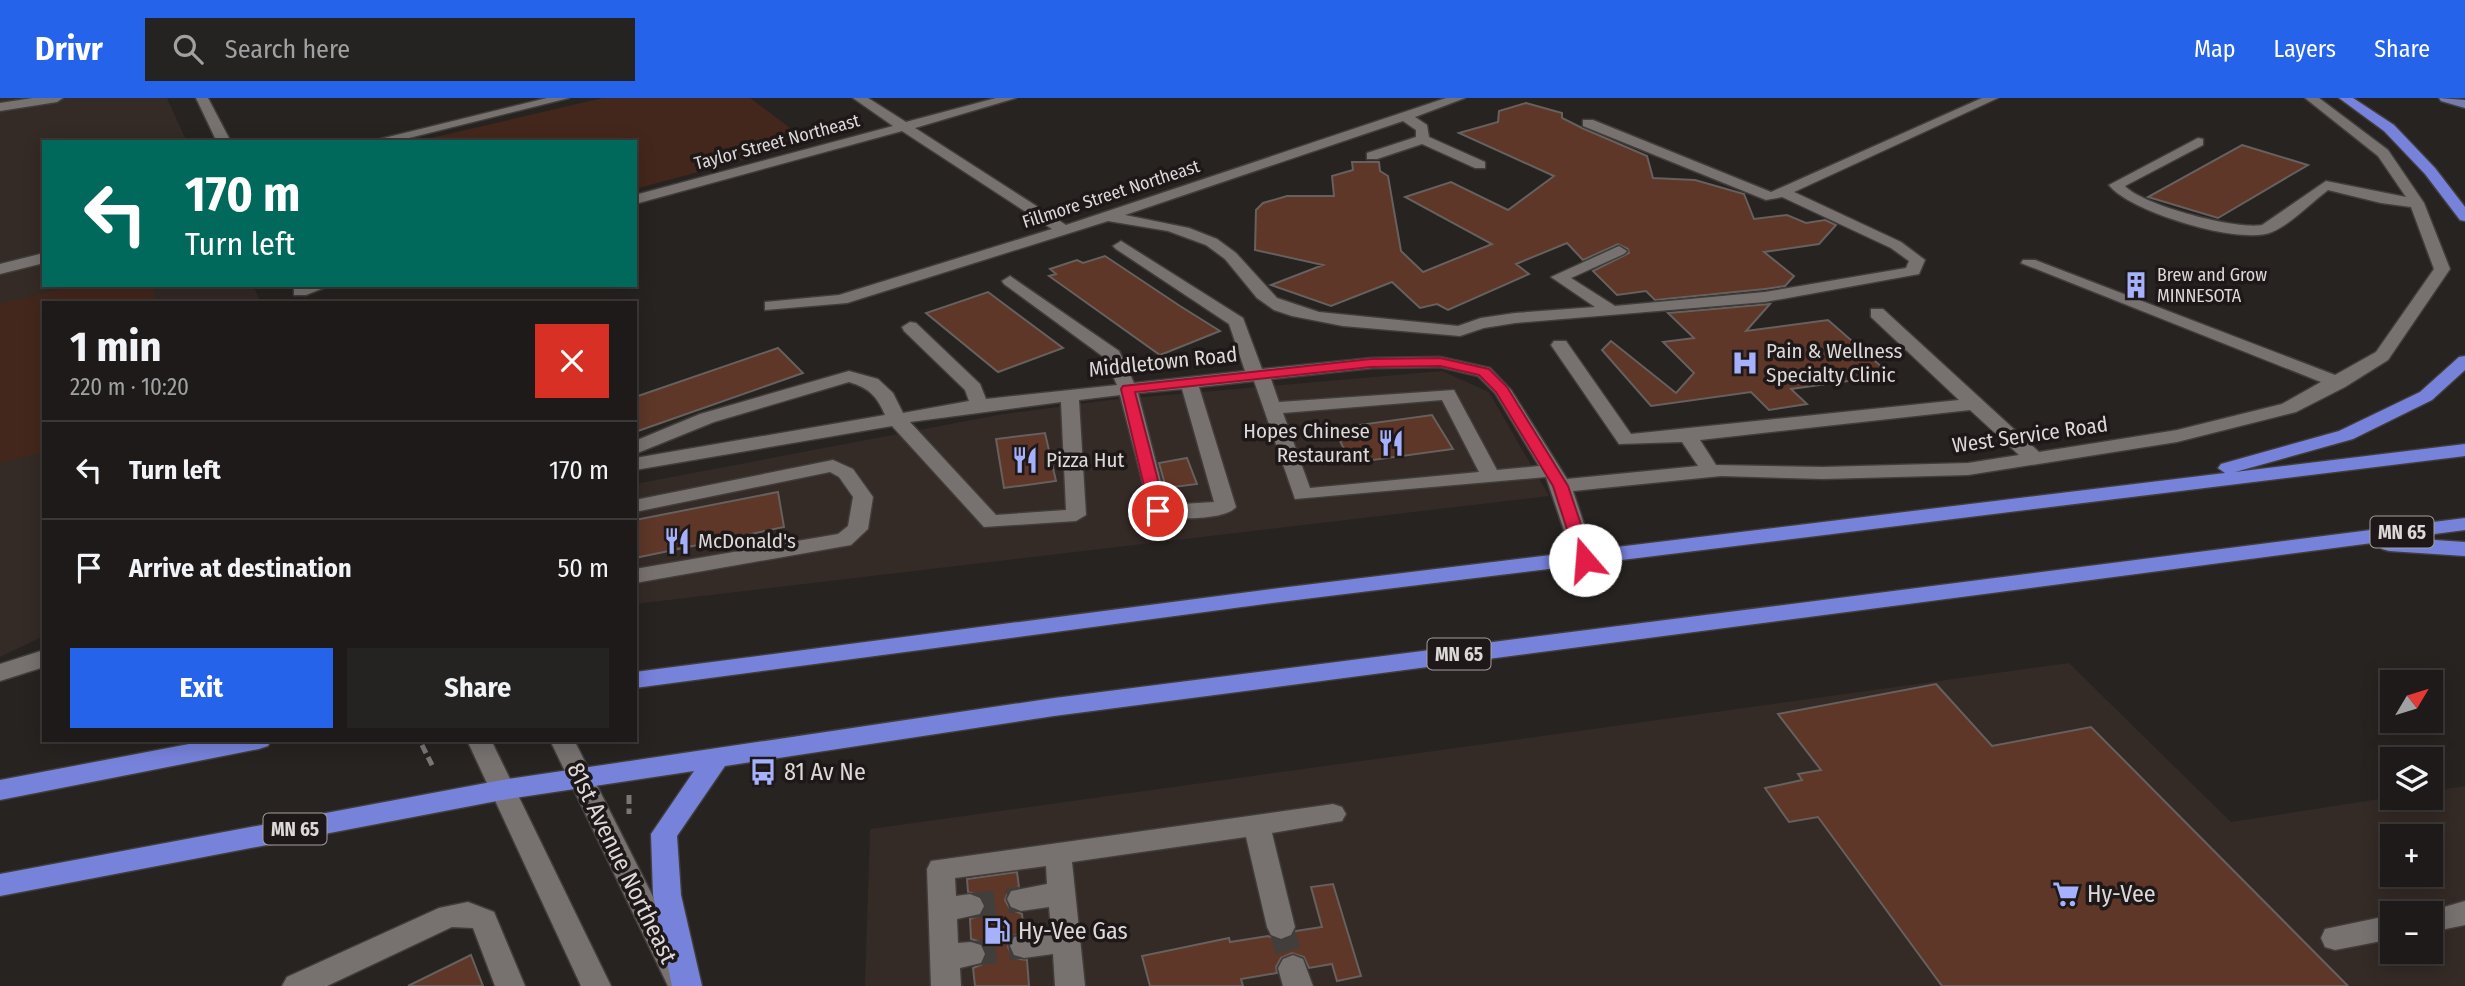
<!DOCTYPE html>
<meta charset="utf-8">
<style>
:root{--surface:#1d1a19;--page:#252322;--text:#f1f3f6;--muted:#a0a1a2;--line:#3b3838;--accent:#2563eb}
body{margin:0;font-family:"Fira Sans Condensed",sans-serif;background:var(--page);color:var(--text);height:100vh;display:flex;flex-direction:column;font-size:26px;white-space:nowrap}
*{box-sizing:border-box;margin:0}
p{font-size:23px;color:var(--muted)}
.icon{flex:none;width:38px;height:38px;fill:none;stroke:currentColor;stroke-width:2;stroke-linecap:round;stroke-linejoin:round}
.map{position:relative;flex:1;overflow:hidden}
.panel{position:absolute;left:42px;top:203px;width:595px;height:441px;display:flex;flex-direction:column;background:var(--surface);border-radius:0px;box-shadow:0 4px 18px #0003,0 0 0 2px var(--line)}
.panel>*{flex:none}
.hud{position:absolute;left:42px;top:42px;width:595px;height:147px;border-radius:0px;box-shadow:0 4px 18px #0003,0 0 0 2px var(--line);background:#00695c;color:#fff;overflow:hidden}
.needle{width:46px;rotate:52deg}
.fabs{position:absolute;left:2380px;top:572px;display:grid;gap:14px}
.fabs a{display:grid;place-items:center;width:63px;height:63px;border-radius:0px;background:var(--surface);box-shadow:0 4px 18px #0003,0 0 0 2px var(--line);font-size:35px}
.pin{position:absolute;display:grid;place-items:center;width:60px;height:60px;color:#fff;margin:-30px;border:4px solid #fff;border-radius:50%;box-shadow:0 2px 7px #0007}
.me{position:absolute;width:77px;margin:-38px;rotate:342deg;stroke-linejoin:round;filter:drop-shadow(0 0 5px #0008)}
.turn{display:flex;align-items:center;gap:24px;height:147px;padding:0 28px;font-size:32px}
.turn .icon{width:91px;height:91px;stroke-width:2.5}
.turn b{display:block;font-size:49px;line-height:60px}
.round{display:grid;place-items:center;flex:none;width:74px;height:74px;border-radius:0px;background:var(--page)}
.summary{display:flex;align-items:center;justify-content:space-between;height:119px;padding:0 28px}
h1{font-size:42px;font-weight:700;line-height:52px}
.cta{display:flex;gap:14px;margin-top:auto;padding:14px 28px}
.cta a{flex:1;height:80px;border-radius:0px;background:var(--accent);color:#fff;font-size:28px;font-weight:700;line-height:80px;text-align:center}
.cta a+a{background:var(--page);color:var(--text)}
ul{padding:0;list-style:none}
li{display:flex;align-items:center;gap:21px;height:98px;padding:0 28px;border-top:2px solid var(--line)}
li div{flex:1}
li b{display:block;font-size:26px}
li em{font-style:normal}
header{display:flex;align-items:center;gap:42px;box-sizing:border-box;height:98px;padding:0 35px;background:var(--accent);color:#fff}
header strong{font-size:33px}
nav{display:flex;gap:38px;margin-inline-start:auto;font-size:24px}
.search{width:490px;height:63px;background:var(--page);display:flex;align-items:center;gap:18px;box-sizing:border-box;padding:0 24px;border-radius:0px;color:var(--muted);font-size:26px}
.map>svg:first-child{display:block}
.built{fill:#342a26;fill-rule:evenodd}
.green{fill:#44271c}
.building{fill:#5e3728;stroke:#66605e;stroke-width:2}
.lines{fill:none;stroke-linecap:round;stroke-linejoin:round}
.minor-tunnel{stroke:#423e3c;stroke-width:25;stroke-dasharray:25 13;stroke-linecap:butt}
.minor-casing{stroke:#413d3b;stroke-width:3}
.major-casing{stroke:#413d3b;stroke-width:3}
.highway-casing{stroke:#413d3b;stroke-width:3}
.path{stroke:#7b7776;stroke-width:5;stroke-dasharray:9 4.5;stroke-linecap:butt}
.minor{fill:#777270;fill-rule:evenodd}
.major{fill:#777cb0;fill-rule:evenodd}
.highway{fill:#7782db;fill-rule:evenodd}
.route{fill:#e11d48;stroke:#92132f;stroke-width:2}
.labels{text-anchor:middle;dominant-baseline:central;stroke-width:7;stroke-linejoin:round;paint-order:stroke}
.far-street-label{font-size:18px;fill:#ddd9d8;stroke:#1e1918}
.far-poi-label{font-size:18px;fill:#ddd9d8;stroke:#1e1918;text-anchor:start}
.shield{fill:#1e1918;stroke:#a49f9e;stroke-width:2}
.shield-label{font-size:19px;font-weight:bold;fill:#ddd9d8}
.poi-label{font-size:21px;fill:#ddd9d8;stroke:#1e1918;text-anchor:start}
.street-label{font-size:21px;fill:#ddd9d8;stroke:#1e1918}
.near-poi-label{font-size:24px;fill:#ddd9d8;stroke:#1e1918;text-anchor:start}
.near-street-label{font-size:24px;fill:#ddd9d8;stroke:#1e1918}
</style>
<header>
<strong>Drivr</strong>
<div class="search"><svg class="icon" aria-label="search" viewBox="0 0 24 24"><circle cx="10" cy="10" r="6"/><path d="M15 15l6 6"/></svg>Search here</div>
<nav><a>Map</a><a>Layers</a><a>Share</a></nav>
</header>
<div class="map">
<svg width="2465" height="888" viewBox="0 0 2465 888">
<rect width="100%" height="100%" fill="#272321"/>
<!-- built -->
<g class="built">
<path d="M0,0H167L187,44H44V187H253L261,205H44V538L0,559Z"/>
<path d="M1442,273L1489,294L1549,398L635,506V386L998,317L1110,302Z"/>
<path d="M2069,565L2231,724L2392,699L2431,700V693L2465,688V888H865L870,731ZM2392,738H2431V777H2392ZM2392,816H2431V854H2392Z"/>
</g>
<!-- green -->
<g class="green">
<path d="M603,0H750L809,44L635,91V44H414Z"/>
<path d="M76,187H151L157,205H44V354L0,365V206Z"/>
</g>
<!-- building -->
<g class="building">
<path d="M1526,5L1562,15V20L1582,30L1647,58L1653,80L1695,82L1744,96L1754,121L1787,117L1806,125L1825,122L1836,127L1819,146L1764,154L1794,178L1785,188L1765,191L1655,202L1646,193L1617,197L1593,173L1629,155L1628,151L1618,146L1583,162L1567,145L1516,166L1529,176L1448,212L1437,206L1420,210L1392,184L1331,208L1271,187L1323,167L1255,152L1256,112L1263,105L1287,98H1334L1332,78L1353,72L1352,64H1379L1380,73L1388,78L1401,153L1423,174L1492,146L1405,99L1451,84L1508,112L1554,78L1459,35L1498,24L1499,13Z"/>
<path d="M2242,47L2308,67L2218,120L2148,99Z"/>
<path d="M1105,158L1180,208L1220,233L1160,257L1049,178L1056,176L1050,171L1077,162L1083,165Z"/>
<path d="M988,194L1063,250L998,274L926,215Z"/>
<path d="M1770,206L1746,233L1828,222L1891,277L1791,291L1807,306L1769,312L1751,294L1651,308L1602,252L1611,243L1676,295L1694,275L1663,244L1694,240L1668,215Z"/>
<path d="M778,250L803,275L635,334V299Z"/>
<path d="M1432,317L1453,351L1351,365L1337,337H1341L1337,330Z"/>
<path d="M1045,335L1056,383L1004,390L996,341Z"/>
<path d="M1187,360L1197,386L1166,390L1159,365Z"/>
<path d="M778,394L784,429L635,460V422Z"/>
<path d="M1936,586L1992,648L2091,629L2348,888H1942L1818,719L1789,724L1765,690L1802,682L1798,676L1821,672L1778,616Z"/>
<path d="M1017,774L1019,789L1009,792L1005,802L1010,811L1022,816L1024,835L1012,838L1008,849L1013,860L1027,862L1029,888H975L973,870L983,866L987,855L982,844L971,841L970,821L982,817L986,807L981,798L968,794L967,781Z"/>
<path d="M1333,786L1361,878L1337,883L1332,866L1309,870L1304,859L1292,855L1281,860L1276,869L1277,875L1241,881L1243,888H1150L1142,858L1229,840L1230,844L1268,838L1282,843L1292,839L1296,833L1322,829L1311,789Z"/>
<path d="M471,857L483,888H408Z"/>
</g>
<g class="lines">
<!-- minor-tunnel -->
<g class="minor-tunnel">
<path d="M970,808L1021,801"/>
<path d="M1281,829L1293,870"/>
<path d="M971,856L1024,848"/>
</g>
<defs>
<g id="minor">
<path d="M33,0H63L57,4L0,13V5Z"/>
<path d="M196,0H208L231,44H217Z"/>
<path d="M547,0H569L393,44H368Z"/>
<path d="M853,0H868L906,24L996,0H1016L915,30L1066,127L1446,0H1465L1415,19L1427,27L1429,39L1485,64V70H1475L1422,46L1377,61H1367V55L1416,39V32L1403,23L1125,117L1189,130L1217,141L1236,155L1277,200L1319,214L1458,228L1481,220L1515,215L1595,209L1551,179L1619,148L1627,153L1624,156L1571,180L1615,208L1765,194L1906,170L1909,163L1891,150L1782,99L1766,102L1583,28V22H1593L1771,94L1982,0H1998L1794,94L1901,144L1925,162L1919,176L1765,204L1515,225L1484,230L1460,238L1343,228L1292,218L1274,212L1257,200L1225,161L1206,147L1168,133L1108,123L847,205L765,212V204L839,197L1052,131L902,33L635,106V97L893,28Z"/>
<path d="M2305,0H2319L2388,52L2424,105L2450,171L2388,262L2345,289L2296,314L2177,344L1968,377L1823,381L1721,378L1573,393L1596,462L1585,469L1574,462L1546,379L1295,401L1254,283L1199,289L1236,409C1225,423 1168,422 1151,417L1120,297L1079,302L1086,417L1076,423L984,429L892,328L635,372V360L885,317C877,298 869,290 849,284L714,324L635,356V343L700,316L849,273L878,281L893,295L903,315L969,303L965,292L904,233L902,229L910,224L916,225L980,286L986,301L1117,287L1105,260L1004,186L1002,183L1010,178L1119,253L1134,285L1245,273L1229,226L1116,151L1113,148L1121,143L1243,220L1262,271L1372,260L1440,259L1490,270L1511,292L1567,381L1698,368L1682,344L1619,346L1551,247L1554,243H1566L1631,336L1959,302L1871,219V211H1883L2039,354L2177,332L2282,306L2321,284L2021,165L2023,162H2035L2335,277L2376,254L2434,171L2411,109L2381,105L2328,92C2311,105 2291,126 2272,134C2240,148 2128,113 2109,87L2198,40L2203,41V47L2125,88C2142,107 2236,132 2262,127L2326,83L2406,99L2378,58ZM1440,269L1478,278L1495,295L1539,368L1497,372L1454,292L1279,304L1271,281L1372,270ZM1182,291L1214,404L1167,407L1138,295ZM1442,302L1479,374L1310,390L1283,315ZM1061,304L1066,412L996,417L910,324ZM1970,312L2019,357L1968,365L1823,369L1716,367L1700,342Z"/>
<path d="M44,155V165L0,176V166Z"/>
<path d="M305,187H331L306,197H294V191Z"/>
<path d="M833,362L853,371L873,399L868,431L851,447L635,485V471L838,436L848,428L853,399L839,379L830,374L635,414V402Z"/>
<path d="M44,552V569L0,583V566Z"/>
<path d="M467,642H491L611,888H581Z"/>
<path d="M550,642H574L698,888H668Z"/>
<path d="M1333,706L1342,709L1346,716L1342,723L1272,735L1295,829L1291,837L1281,841L1271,837L1267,829L1246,739L1072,764L1085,888H1055L1053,856L1024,860L1014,857L1010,848L1014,839L1051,832L1049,809L1021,813L1011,809L1007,801L1011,793L1047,786L1046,768L955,780L956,798L970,796L980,800L984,808L980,816L957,821L958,845L971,844L981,847L985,856L981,865L960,870L961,888H931L927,771L931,763Z"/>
<path d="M2465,803V827L2431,834V816H2420Z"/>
<path d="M468,804L494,814L525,888H495L473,830L452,829L327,888H282L287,879L439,810Z"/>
<path d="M2392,817V841L2335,852L2325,849L2321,840L2325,831Z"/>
<path d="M1293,857L1303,861L1313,888H1283L1278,870L1283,861Z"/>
</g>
<path id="major" d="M2439,0L2465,2V10L2441,3Z"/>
<g id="highway">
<path d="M2339,0H2353L2394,27L2435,70L2465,109V123L2460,122L2425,76L2384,33Z"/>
<path d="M2465,258V272L2432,302L2353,341L2235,374L2465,346V358L1280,504L635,590V574L1280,490L2225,375L2218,370L2221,366L2339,333L2420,294L2459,259Z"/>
<path d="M2465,420V432L2404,440L2465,444V458L2389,453L2382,451L2380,444L1054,618L725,668L677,738L681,797L702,888H672L653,797L651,736L694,673L502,702L0,798V776L502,682L1054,600Z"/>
<path d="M210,642H271L268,648L259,651L0,702V682Z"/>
</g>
</defs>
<!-- minor casing -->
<use href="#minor" class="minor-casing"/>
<!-- major casing -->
<use href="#major" class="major-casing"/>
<!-- highway casing -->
<use href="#highway" class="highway-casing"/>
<!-- path -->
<g class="path">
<path d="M422,647L433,669"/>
<path d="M629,697V716"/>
</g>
<!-- minor -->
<use href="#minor" class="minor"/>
<!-- major -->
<use href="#major" class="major"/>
<!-- highway -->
<use href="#highway" class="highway"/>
</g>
<!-- route -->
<path class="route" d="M1440,260L1489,271L1507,289L1568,388L1593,462L1591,465L1585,467L1577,462L1553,388L1496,294L1479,277L1440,268L1371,269L1135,294L1166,413L1158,418L1150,413L1121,291L1123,288L1371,261Z"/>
<!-- icons -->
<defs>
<symbol id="building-bare" viewBox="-9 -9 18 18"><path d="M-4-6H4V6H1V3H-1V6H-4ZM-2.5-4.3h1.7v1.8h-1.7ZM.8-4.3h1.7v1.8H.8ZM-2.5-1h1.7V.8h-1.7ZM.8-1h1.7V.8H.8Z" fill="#a5b1fc" stroke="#1e1918" stroke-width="2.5" paint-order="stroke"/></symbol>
<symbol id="hospital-bare" viewBox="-9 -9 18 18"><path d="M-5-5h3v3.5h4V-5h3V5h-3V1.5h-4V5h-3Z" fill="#a5b1fc" stroke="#1e1918" stroke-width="2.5" paint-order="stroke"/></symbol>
<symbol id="restaurant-bare" viewBox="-9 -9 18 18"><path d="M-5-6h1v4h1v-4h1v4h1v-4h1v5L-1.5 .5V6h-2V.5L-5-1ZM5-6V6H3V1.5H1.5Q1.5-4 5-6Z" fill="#a5b1fc" stroke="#1e1918" stroke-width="2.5" paint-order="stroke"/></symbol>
<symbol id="bus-bare" viewBox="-9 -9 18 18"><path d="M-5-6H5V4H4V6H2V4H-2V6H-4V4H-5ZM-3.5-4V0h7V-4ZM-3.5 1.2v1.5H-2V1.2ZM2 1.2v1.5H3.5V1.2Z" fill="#a5b1fc" stroke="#1e1918" stroke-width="2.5" paint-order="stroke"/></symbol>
<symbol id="supermarket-bare" viewBox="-9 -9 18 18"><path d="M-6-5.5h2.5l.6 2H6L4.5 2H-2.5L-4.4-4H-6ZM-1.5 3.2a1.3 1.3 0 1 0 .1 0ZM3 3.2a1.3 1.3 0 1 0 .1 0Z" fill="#a5b1fc" stroke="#1e1918" stroke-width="2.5" paint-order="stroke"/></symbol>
<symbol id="fuel-bare" viewBox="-9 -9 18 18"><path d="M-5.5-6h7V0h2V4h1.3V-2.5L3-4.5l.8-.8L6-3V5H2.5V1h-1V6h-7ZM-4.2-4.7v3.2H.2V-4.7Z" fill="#a5b1fc" stroke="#1e1918" stroke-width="2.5" paint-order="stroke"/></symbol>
</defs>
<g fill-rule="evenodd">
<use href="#building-bare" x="2117" y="168" width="38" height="38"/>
<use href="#hospital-bare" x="1726" y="246" width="38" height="38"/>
<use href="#restaurant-bare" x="1372" y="326" width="38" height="38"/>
<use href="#restaurant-bare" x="1006" y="343" width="38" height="38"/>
<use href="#restaurant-bare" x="658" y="424" width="38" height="38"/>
<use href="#bus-bare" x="744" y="655" width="38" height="38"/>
<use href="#supermarket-bare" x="2047" y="777" width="38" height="38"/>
<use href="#fuel-bare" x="978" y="814" width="38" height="38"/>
</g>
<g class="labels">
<!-- far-street labels -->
<g class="far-street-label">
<text transform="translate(777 44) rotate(-15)">Taylor Street Northeast</text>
<text transform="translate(1111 96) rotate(-18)">Fillmore Street Northeast</text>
</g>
<!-- far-poi labels -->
<g class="far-poi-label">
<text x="2157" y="177">Brew and Grow<tspan x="2157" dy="21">MINNESOTA</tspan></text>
</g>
<!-- shield labels -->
<g class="shield">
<rect x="2370.5" y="418.5" width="63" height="31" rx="5"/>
<rect x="1427.5" y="540.5" width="63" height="31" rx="5"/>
<rect x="263.5" y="715.5" width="63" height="31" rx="5"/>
</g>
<g class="shield-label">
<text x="2402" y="434">MN 65</text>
<text x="1459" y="556">MN 65</text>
<text x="295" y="731">MN 65</text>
</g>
<!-- poi labels -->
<g class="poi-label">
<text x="1766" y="253">Pain &amp; Wellness<tspan x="1766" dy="24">Specialty Clinic</tspan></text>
<text x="1370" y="333" text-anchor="end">Hopes Chinese<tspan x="1370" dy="24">Restaurant</tspan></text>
<text x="1046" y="362">Pizza Hut</text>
<text x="698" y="443">McDonald's</text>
</g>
<!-- street labels -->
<g class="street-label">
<text transform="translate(1163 264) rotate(-6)">Middletown Road</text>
<text transform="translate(2030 337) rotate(-8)">West Service Road</text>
</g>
<!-- near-poi labels -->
<g class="near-poi-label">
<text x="784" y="674">81 Av Ne</text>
<text x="2087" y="796">Hy-Vee</text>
<text x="1018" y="833">Hy-Vee Gas</text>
</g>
<!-- near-street labels -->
<g class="near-street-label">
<text transform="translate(622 765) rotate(64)">81st Avenue Northeast</text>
</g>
</g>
</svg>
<div class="fabs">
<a><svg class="needle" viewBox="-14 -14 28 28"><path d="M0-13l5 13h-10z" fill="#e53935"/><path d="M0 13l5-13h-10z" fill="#a0a1a2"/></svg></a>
<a><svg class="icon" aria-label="layers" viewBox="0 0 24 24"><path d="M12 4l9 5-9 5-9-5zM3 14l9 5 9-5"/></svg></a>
<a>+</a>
<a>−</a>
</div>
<div class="pin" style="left:1158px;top:413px;background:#d93025"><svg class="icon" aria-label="arrive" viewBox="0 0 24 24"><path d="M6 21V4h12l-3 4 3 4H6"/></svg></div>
<svg class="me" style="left:1585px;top:462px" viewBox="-20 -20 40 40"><circle r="19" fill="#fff"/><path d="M0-13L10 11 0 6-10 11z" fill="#e11d48"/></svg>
<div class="hud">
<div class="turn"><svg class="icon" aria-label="left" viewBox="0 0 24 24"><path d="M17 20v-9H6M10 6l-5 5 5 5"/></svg><div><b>170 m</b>Turn left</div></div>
</div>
<section class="panel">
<div class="summary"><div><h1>1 min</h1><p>220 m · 10:20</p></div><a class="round" style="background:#d93025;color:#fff"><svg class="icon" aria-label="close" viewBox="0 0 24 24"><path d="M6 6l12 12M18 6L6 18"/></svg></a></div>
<ul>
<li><svg class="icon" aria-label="left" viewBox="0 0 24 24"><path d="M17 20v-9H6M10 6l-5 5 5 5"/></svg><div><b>Turn left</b></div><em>170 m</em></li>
<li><svg class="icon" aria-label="arrive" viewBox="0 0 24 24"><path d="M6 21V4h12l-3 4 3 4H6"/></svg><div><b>Arrive at destination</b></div><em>50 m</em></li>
</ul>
<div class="cta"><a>Exit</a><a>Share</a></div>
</section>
</div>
